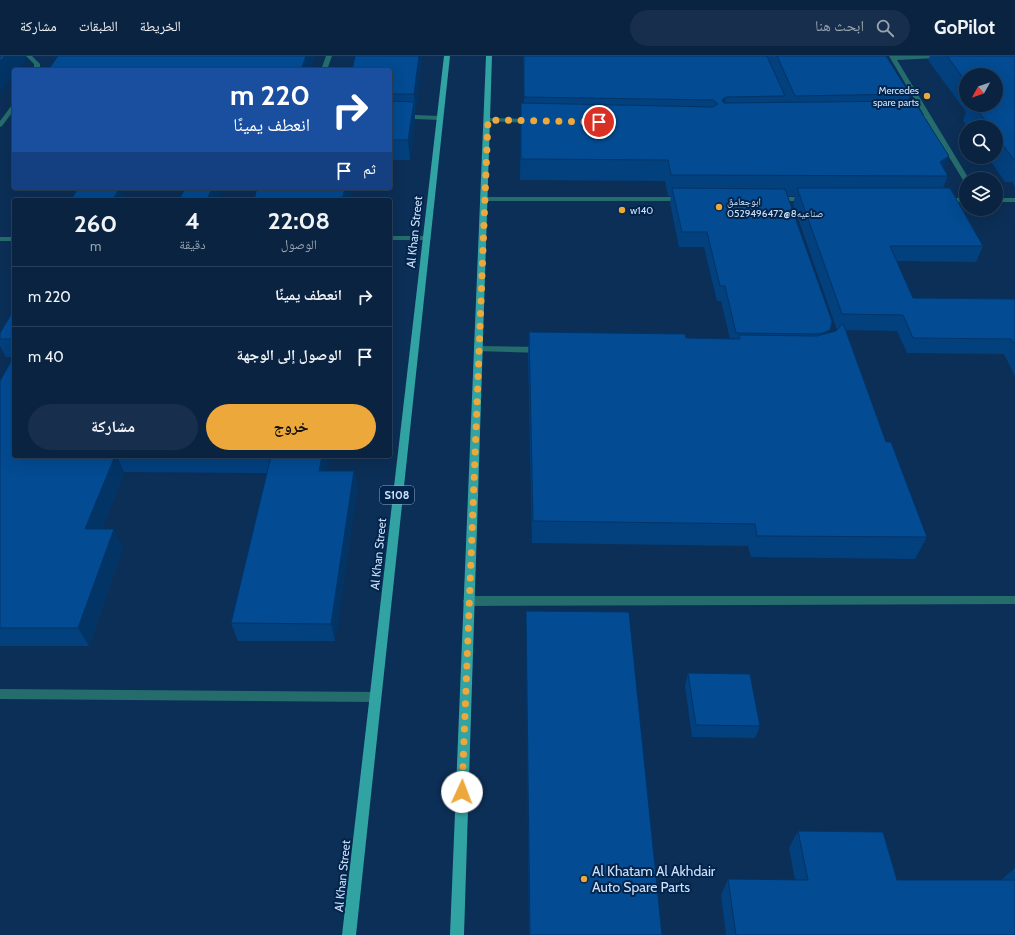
<!DOCTYPE html>
<html lang="ar">
<meta charset="utf-8">
<style>
:root{--surface:#092341;--page:#172f4c;--text:#f1f3f6;--muted:#99a4b1;--line:#29405a;--accent:#eda83b}
body{margin:0;font-family:Cabin,"Noto Naskh Arabic",sans-serif;background:var(--page);color:var(--text);direction:rtl;height:100vh;display:flex;flex-direction:column;font-size:15px;white-space:nowrap}
*{box-sizing:border-box;margin:0}
p{font-size:13px;color:var(--muted)}
.icon{flex:none;width:22px;height:22px;fill:none;stroke:currentColor;stroke-width:2;stroke-linecap:round;stroke-linejoin:round}
.map{position:relative;flex:1;overflow:hidden;direction:ltr}
.side{position:absolute;left:12px;top:142px;width:380px;height:260px;display:flex;flex-direction:column;background:var(--surface);border-radius:4px;box-shadow:0 4px 16px #0002,0 0 0 1px var(--line);direction:rtl}
.side>*{flex:none}
.top-card{position:absolute;left:12px;top:12px;width:380px;height:122px;border-radius:4px;box-shadow:0 4px 16px #0002,0 0 0 1px var(--line);direction:rtl;background:#1a4fa0;color:#fff;overflow:hidden}
.needle{width:26px;rotate:230deg}
.buttons{position:absolute;left:959px;top:12px;display:grid;gap:8px}
.buttons a{display:grid;place-items:center;width:44px;height:44px;border-radius:50%;background:var(--surface);box-shadow:0 4px 16px #0002,0 0 0 1px var(--line);font-size:20px}
.pin{position:absolute;display:grid;place-items:center;width:34px;height:34px;color:#fff;margin:-17px;border:2px solid #fff;border-radius:50%;box-shadow:0 1px 4px #0007}
.me{position:absolute;width:44px;margin:-22px;rotate:2deg;stroke-linejoin:round;filter:drop-shadow(0 0 3px #0008)}
.turn{display:flex;align-items:center;gap:14px;height:84px;padding:0 16px;font-size:18px}
.turn .icon{width:52px;height:52px;stroke-width:2.5}
.turn b{display:block;font-size:28px;line-height:34px}
.then{display:flex;align-items:center;height:38px;padding:0 16px;background:#0003;gap:8px;font-size:15px}
.eta{display:flex;justify-content:space-evenly;align-items:center;height:68px;text-align:center}
.eta b{font-size:24px;font-weight:700;line-height:28px}
.action{display:flex;gap:8px;margin-top:auto;padding:8px 16px}
.action a{flex:1;height:46px;border-radius:24px;background:var(--accent);color:#111;font-size:16px;font-weight:700;line-height:46px;text-align:center}
.action a+a{background:var(--page);color:var(--text)}
ul{padding:0;list-style:none}
li{display:flex;align-items:center;gap:12px;height:60px;padding:0 16px;border-top:1px solid var(--line)}
li div{flex:1}
li b{display:block;font-size:15px}
li em{font-style:normal}
header{display:flex;align-items:center;gap:24px;box-sizing:border-box;height:56px;padding:0 20px;background:var(--surface);border-bottom:1px solid var(--line)}
header strong{font-size:19px}
nav{display:flex;gap:22px;margin-inline-start:auto;font-size:14px}
.search{width:280px;height:36px;background:var(--page);display:flex;align-items:center;gap:10px;box-sizing:border-box;padding:0 14px;border-radius:22px;color:var(--muted);font-size:15px}
.map>svg:first-child{display:block}
.lines{fill:none;stroke-linecap:round;stroke-linejoin:round}
.service{fill:#256d6c;fill-rule:evenodd}
.primary{fill:#32a3a3;fill-rule:evenodd}
.wall{fill:#03407e;fill-rule:evenodd}
.shaded-wall{fill:#023466}
.building{fill:#034b92;stroke:#023466}
.route{stroke:#eda83b;stroke-width:7;stroke-dasharray:0 12.6}
.poi-dot{fill:#eda83b;stroke:#02244b;stroke-width:1.5}
.labels{text-anchor:middle;dominant-baseline:central;stroke-width:4;stroke-linejoin:round;paint-order:stroke}
.far-poi-label{font-size:10px;fill:#cde1fb;stroke:#02244b;text-anchor:start}
.shield{fill:#02244b;stroke:#90a8c6;stroke-width:1}
.shield-label{font-size:11px;font-weight:bold;fill:#cde1fb}
.street-label{font-size:12px;fill:#cde1fb;stroke:#02244b}
.near-poi-label{font-size:14px;fill:#cde1fb;stroke:#02244b;text-anchor:start}
</style>
<header>
<strong>GoPilot</strong>
<div class="search"><svg class="icon" aria-label="search" viewBox="0 0 24 24"><circle cx="10" cy="10" r="6"/><path d="M15 15l6 6"/></svg>ابحث هنا</div>
<nav><a>الخريطة</a><a>الطبقات</a><a>مشاركة</a></nav>
</header>
<div class="map">
<svg width="1015" height="879" viewBox="0 0 1015 879">
<rect width="100%" height="100%" fill="#0c2f57"/>
<g class="lines">
<!-- service -->
<g class="service">
<path d="M26,0H32L40,8V14H34V8Z"/>
<path d="M326,0H332L327,14H321Z"/>
<path d="M889,0H941L938,2L897,4L969,123H966V126L963,124L926,63L913,64L910,62L913,60L924,59Z"/>
<path d="M14,48V54L2,70L0,71V65L12,49Z"/>
<path d="M390,58L440,60L443,62L440,64L390,62Z"/>
<path d="M488,62L534,63L537,65L534,67L486,65V63Z"/>
<path d="M481,141H684L688,143L684,145H484L480,143Z"/>
<path d="M773,141H808L812,143L808,145H776L772,143Z"/>
<path d="M941,142H966V146H944L940,144Z"/>
<rect x="996" y="142" width="19" height="4"/>
<path d="M390,180H427L431,182L427,184H390Z"/>
<rect x="0" y="181" width="14" height="4"/>
<path d="M478,290L542,291L546,294L542,297L475,295L474,293Z"/>
<path d="M469,540H1015V548L469,550L465,548L463,545L465,542Z"/>
<path d="M0,633L375,636L379,637L381,641L379,645L375,646L0,643Z"/>
</g>
<!-- primary -->
<g class="primary">
<path d="M444,0H450L356,879H342Z"/>
<path d="M486,0H492L464,879H450Z"/>
</g>
</g>
<!-- wall -->
<g class="wall">
<path d="M422,0L415,58L414,57L415,65L410,104H390V14Z"/>
<path d="M523,0H886L910,38L908,45L948,120L943,132L983,190L976,206L897,205L913,242L1015,244V320L1004,298L907,297L897,275L846,274L886,386L927,481L915,503L751,501L748,490L532,487L528,298L529,276L686,282L730,283L721,245H717L704,191H679L670,147L671,140H668L665,125L520,124L521,47H524ZM788,140H795L793,148L837,274L836,275L829,277Z"/>
<path d="M930,0H1015V131L1012,126H1005L988,101H996V71H967L963,65L966,56L928,4ZM966,19L996,49H966Z"/>
<path d="M352,132L349,144H254Z"/>
<path d="M0,283H14V400H329L326,415H354L357,433L335,585H238L231,567L267,417L124,416L102,473L123,492L89,590H0V325L13,301H6L0,290Z"/>
<path d="M526,555L662,879H529L526,578Z"/>
<path d="M688,617L760,670L755,682L692,681L685,630Z"/>
<path d="M798,775L897,824H1001L1015,812V879H726L721,839L728,823L795,824L789,792Z"/>
</g>
<!-- shaded-wall -->
<g class="shaded-wall">
<path d="M5,0H26L27,4L19,14H14V20L0,36V5Z"/>
<path d="M306,0H315L310,14H301Z"/>
<path d="M419,0H422L415,58L414,38Z"/>
<path d="M726,41L723,60V43Z"/>
<path d="M414,46L415,65L410,104L408,84Z"/>
<path d="M949,100L942,120L940,106Z"/>
<path d="M119,132H122L126,144H113Z"/>
<path d="M212,132H225L220,144H207Z"/>
<path d="M345,132H352L349,144H342Z"/>
<path d="M830,274L825,289L819,293L823,277Z"/>
<path d="M115,400H117L124,416L95,491L85,473Z"/>
<path d="M322,400H329L323,433L319,415Z"/>
<path d="M354,415L357,433L335,585L331,568Z"/>
<path d="M114,473L123,492L89,590L78,572Z"/>
</g>
<!-- building -->
<g class="building">
<path d="M0,0H5L0,5Z"/>
<path d="M58,0H306L301,14H48Z"/>
<path d="M355,0H419L414,38H390V14H352Z"/>
<path d="M524,0H767L785,40L726,41L723,43L722,45L724,47L914,45L949,100L940,106L948,120L671,119L668,104L521,103V47L713,51L718,48L713,44L524,41Z"/>
<path d="M777,0H886L910,38L795,40Z"/>
<path d="M947,0H1015V105L996,80V71H990L974,49H996V19H966V26Z"/>
<path d="M390,45L414,46L408,84H390Z"/>
<path d="M78,132H119L113,144H71Z"/>
<path d="M185,132H212L207,144H179Z"/>
<path d="M257,132H345L342,144L280,143V144H254Z"/>
<path d="M672,132L785,133L832,265L830,274L823,277L815,278L736,277L725,230H720L707,176H682Z"/>
<path d="M797,132H950L983,190H890L913,242L1014,243L1015,244V289L1011,283L913,282L903,259L842,258Z"/>
<path d="M14,253V283H0V277Z"/>
<path d="M843,267L886,386H891L927,481L757,480L755,468L533,465L529,276L685,278L686,282L740,283L739,279L817,280L836,275Z"/>
<path d="M14,300V400H115L85,473H114L78,572H0V325Z"/>
<path d="M271,400H322L319,415H354L331,568L231,567Z"/>
<path d="M526,555L629,556L662,879H530Z"/>
<path d="M688,617L750,618L760,670L696,669Z"/>
<path d="M798,775L883,776L897,824H1015V879H736L728,823L808,824Z"/>
</g>
<g class="lines">
<!-- route -->
<path class="route" d="M462,736L488,64L599,66"/>
</g>
<!-- markers -->
<g class="poi-dot">
<circle cx="927" cy="40" r="4"/>
<circle cx="719" cy="151" r="4"/>
<circle cx="622" cy="154" r="4"/>
<circle cx="584" cy="823" r="4"/>
</g>
<g class="labels">
<!-- far-poi labels -->
<g class="far-poi-label">
<text x="919" y="34" text-anchor="end">Mercedes<tspan x="919" dy="12">spare parts</tspan></text>
<text x="727" y="145">ابوجعامق<tspan x="727" dy="12">صناعيه8@0529496472</tspan></text>
<text x="630" y="154">w140</text>
</g>
<!-- shield labels -->
<rect class="shield" x="380" y="430" width="34" height="18" rx="3"/>
<g class="shield-label">
<text x="397" y="439">S108</text>
</g>
<!-- street labels -->
<g class="street-label">
<text transform="translate(414 176) rotate(-84)">Al Khan Street</text>
<text transform="translate(378 498) rotate(-84)">Al Khan Street</text>
<text transform="translate(342 820) rotate(-84)">Al Khan Street</text>
</g>
<!-- near-poi labels -->
<g class="near-poi-label">
<text x="592" y="815">Al Khatam Al Akhdair<tspan x="592" dy="16">Auto Spare Parts</tspan></text>
</g>
</g>
</svg>
<div class="buttons">
<a><svg class="needle" viewBox="-14 -14 28 28"><path d="M0-13l5 13h-10z" fill="#e53935"/><path d="M0 13l5-13h-10z" fill="#99a4b1"/></svg></a>
<a><svg class="icon" aria-label="search" viewBox="0 0 24 24"><circle cx="10" cy="10" r="6"/><path d="M15 15l6 6"/></svg></a>
<a><svg class="icon" aria-label="layers" viewBox="0 0 24 24"><path d="M12 4l9 5-9 5-9-5zM3 14l9 5 9-5"/></svg></a>
</div>
<div class="pin" style="left:599px;top:66px;background:#d93025"><svg class="icon" aria-label="arrive" viewBox="0 0 24 24"><path d="M6 21V4h12l-3 4 3 4H6"/></svg></div>
<svg class="me" style="left:462px;top:736px" viewBox="-20 -20 40 40"><circle r="19" fill="#fff"/><path d="M0-13L10 11 0 6-10 11z" fill="#eda83b"/></svg>
<div class="top-card">
<div class="turn"><svg class="icon" aria-label="right" viewBox="0 0 24 24"><path d="M7 20v-9h11M14 6l5 5-5 5"/></svg><div><b>220 m</b>انعطف يمينًا</div></div>
<div class="then">ثم<svg class="icon" aria-label="arrive" viewBox="0 0 24 24"><path d="M6 21V4h12l-3 4 3 4H6"/></svg></div>
</div>
<section class="side">
<div class="eta">
<div><b>22:08</b><p>الوصول</p></div>
<div><b>4</b><p>دقيقة</p></div>
<div><b>260</b><p>m</p></div>
</div>
<ul>
<li><svg class="icon" aria-label="right" viewBox="0 0 24 24"><path d="M7 20v-9h11M14 6l5 5-5 5"/></svg><div><b>انعطف يمينًا</b></div><em>220 m</em></li>
<li><svg class="icon" aria-label="arrive" viewBox="0 0 24 24"><path d="M6 21V4h12l-3 4 3 4H6"/></svg><div><b>الوصول إلى الوجهة</b></div><em>40 m</em></li>
</ul>
<div class="action"><a>خروج</a><a>مشاركة</a></div>
</section>
</div>
